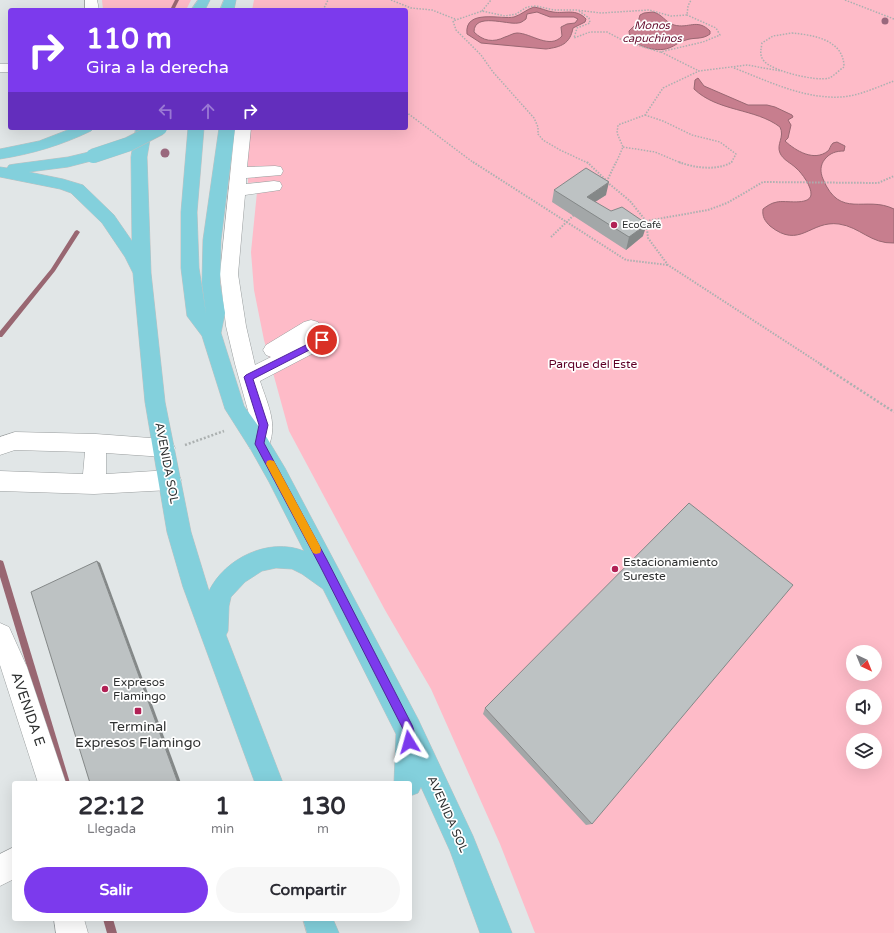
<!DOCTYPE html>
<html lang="es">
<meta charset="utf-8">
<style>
:root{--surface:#fff;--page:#f7f7f7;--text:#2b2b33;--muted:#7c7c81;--accent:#7c3aed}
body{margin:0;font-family:"Varela Round",sans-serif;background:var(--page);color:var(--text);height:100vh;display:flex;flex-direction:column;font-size:15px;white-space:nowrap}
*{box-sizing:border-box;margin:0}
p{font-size:13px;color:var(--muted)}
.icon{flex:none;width:22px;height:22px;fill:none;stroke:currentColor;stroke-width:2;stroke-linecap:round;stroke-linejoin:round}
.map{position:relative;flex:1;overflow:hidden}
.details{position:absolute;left:12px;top:781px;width:400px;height:140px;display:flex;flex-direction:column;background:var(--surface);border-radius:4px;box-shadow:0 4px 16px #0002}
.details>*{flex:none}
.hud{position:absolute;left:8px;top:8px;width:400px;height:122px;border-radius:4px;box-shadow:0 4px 16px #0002;background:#7c3aed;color:#fff;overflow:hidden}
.needle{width:26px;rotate:137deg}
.controls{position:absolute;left:846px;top:645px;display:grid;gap:8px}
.controls a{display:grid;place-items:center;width:36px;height:36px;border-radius:50%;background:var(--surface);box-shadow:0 4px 16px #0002;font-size:20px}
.pin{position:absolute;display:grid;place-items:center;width:34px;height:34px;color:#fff;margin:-17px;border:2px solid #fff;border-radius:50%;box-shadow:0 1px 4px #0007}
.me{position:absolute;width:44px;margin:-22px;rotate:352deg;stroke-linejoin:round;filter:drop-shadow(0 0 3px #0008)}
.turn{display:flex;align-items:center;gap:14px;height:84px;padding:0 12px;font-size:18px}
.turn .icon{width:52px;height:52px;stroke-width:2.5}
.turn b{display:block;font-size:28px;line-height:34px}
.lanes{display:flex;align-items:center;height:38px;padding:0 12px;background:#0003;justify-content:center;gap:20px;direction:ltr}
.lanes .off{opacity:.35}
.eta{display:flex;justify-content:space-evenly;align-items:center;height:68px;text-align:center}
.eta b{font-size:24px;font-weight:700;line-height:28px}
.cta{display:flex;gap:8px;margin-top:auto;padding:8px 12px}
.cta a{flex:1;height:46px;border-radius:24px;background:var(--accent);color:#fff;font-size:16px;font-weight:700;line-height:46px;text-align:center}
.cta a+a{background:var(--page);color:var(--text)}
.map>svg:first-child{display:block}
.green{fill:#febbc8;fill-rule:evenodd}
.water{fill:#c77e8e;stroke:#996772;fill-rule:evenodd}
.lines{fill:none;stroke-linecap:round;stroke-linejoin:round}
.stream{fill:#996772;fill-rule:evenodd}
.minor-casing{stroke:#9a9e9f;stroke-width:1}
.major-casing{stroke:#c1c1c1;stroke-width:1}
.path-far2{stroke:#abb0b0;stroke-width:1.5;stroke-dasharray:1.5 1.5;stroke-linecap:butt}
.path-far1{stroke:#abb0b0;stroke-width:2;stroke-dasharray:1.5 1.5;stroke-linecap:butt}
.path{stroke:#abb0b0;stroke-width:2.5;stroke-dasharray:2 2;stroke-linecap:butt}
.minor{fill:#fff;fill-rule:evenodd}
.major{fill:#83d0dc;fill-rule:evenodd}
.major-bridge-casing{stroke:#c1c1c1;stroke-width:15;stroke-linecap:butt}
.major-bridge{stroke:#83d0dc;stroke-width:14}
.tree{fill:#99687d}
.wall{fill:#a3a7a8}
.shaded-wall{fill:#848888}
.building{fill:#bdc2c3;stroke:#848888}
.route{fill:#7c3aed;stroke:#51269a}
.slow{fill:#f59e0b}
.poi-dot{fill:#b12155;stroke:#fff;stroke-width:1.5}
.labels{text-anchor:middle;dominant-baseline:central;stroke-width:3.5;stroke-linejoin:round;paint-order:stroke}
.far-poi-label{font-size:10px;fill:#2f3131;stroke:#fff;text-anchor:start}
.far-water-label{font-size:11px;font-style:italic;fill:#660c2d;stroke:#fff}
.park-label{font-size:12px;fill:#5e0127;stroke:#fff}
.street-label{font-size:12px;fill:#2f3131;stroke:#fff}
.poi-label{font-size:12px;fill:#2f3131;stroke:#fff;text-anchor:start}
.near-street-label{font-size:14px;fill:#2f3131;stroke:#fff}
.near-poi-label{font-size:14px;fill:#2f3131;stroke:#fff}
</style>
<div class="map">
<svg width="894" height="933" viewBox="0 0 894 933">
<rect width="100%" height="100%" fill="#e1e6e7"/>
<!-- green -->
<g class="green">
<path d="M102,0H191L186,10H103Z"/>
<path d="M254,0H894V933H535L500,844L431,689L385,610L289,431L264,340L254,290L251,252L258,182L248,183V128H406V10H252ZM853,652H875V674H853ZM853,696H875V718H853ZM853,740H875V762H853Z"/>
</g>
<!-- water -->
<g class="water">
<path d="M534,7C541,8 546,11 553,12C565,14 576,8 586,19L585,22L573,28C570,44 561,47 546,49L481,43L467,34C464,8 502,20 514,17C521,15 527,9 534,7ZM537,12L550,17H574L578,19L575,23L567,24L561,27L562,36C550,50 531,33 517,33C513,33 509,36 505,37C493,43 483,41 474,32C474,12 507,25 518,23C521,23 523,21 526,19L527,14Z"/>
<path d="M653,12C662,14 665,22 674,25C689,29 697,18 710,31V34C702,40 694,37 686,40C680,41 675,46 669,48C657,53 629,46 629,31L638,22L640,15L644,13Z"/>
<path d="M698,78L704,86L748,105H767L775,107L792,115L793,117L788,120L791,125L788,138L785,141C796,151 814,162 828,151C830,149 830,146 833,143L837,142L845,146L844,151C836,151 830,153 825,159C820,165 820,172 823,179C840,220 865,195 894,209V243C871,244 860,227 839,224C810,220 800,250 770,226C765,221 762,217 763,209C767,206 771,203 777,202C785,200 809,206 811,195C812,187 802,173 796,168C791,163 783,160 780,153C776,144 785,137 780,127C755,108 718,112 694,89L695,80Z"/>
</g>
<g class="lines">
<!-- stream -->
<g class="stream">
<path d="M175,0H179L174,10H170Z"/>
<path d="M77,230L80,232L55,271L2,337H0V331L51,269L75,231Z"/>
<path d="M0,560L3,561L4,564L70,783H62L0,577Z"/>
<path d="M103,919H113L117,933H107Z"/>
</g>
<defs>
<g id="minor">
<path d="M85,0H97L99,10H85Z"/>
<rect x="0" y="64" width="10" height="8"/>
<path d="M235,128H251L247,167L275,166L281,167L283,171L281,175L246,178V184L274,181L280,182L282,186L280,190L245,195L238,274L246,326L255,365L271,357L266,355L263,350L266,345L304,322L311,320L318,322L321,327L318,332L306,339L322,333L329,335L332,340L329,345L260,381C268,406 279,425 267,450L259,453L251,450L248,444L252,425L235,364L226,326L220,274Z"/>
<path d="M15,432L96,434L164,439L172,442L175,448L172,454L164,457L106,453V474L170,470L178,473L181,480L178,487L170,490L94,494L0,491V471L83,474L85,452L15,450L0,455V437Z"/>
<path d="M0,623L9,627L27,667L66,783H38L0,665Z"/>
<path d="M14,847V879L0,886V854Z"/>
<path d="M54,919H84L88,933H56Z"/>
</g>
<g id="major">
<path d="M198,0H210L205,10H191Z"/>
<path d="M224,0H236L234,10H220Z"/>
<path d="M73,128H94L91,131C62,145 32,154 0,159V149L39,141Z"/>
<path d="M136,128H152L147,157L151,273L165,402L191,532L209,591C225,558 269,537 304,551L269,482L251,450L225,409L202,336L187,316L181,268V212L188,128H204L197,212L199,268L206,314L202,283L203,240L219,128H235L221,240L220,283L225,313L221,333L244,406L267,438L285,468L418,719L473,836L512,933H480L450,851L421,787L418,793L410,796V783H394L396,734L323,589L302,574L292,569L276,568L262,571L245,582L231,597L229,606L228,631L226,635L283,783H255L183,587L167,532L145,402L133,273L125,257L102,223L71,193L60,189L0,177V167L7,168L9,165L15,164L68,157L93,151L99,153L101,156L99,159L68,167L29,172L63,179L83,185L114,215L132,241L131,157Z"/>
<path d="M303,919H333L339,933H307Z"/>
</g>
</defs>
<!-- minor casing -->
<use href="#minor" class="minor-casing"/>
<!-- major casing -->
<use href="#major" class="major-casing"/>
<!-- path-far2 -->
<g class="path-far2">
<path d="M391,0L411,8L432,10L455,19"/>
<path d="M845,0L894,19"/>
<path d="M323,10L328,0"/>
<path d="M482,11L491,0"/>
<path d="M579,11L589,18L590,23L577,28L574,38L590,32H607L624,41L660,52L703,42L720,35L716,28L687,15"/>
<path d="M792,33C814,35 844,40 844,67C839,70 834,76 829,78C817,82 772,71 764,61C759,55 761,50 762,43L773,36Z"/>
<path d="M661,52L699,71"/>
<path d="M734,68C768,81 803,99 841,97C859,96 877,87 894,81"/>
<path d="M406,112L474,163"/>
<path d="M645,115L663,121L692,135L720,142L736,154L731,163"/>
<path d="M623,147L655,152L681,163"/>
<path d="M588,163L560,150L543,140L538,134V127L534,118L493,72L481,55L456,30L453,21L482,11L505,16L516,14L527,7L536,6L554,10H576L601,13L649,10L671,16L687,15L688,6L691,0"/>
<path d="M616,163L623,147L617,133L618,125L645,115L663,88L699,71L747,65L781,71"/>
</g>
<!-- path-far1 -->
<g class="path-far1">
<path d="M473,162L626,260L668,265"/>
<path d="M587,162L607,181L616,162"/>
<path d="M679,162C694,168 718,171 732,162"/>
<path d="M607,182L630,201L646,221L648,238L668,265L822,365"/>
<path d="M646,221L708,210L727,203L763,182L878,183L894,176"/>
<path d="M551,237L575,214"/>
</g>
<!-- path -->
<g class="path">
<path d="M820,364L894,412"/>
<path d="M185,445L224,431"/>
</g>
<!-- minor -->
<use href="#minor" class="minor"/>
<!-- major -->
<use href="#major" class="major"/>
<defs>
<path id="major-bridge" d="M93,156L129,144L160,128"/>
</defs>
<!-- major-bridge casing -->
<use href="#major-bridge" class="major-bridge-casing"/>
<!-- major-bridge -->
<use href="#major-bridge" class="major-bridge"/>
</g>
<!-- trees -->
<g class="tree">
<circle cx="885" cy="21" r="3.5"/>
<circle cx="165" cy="153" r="4.5"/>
</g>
<!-- wall -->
<g class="wall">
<path d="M554,190L606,195L595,202L643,236L626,250L552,202Z"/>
<path d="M485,708L592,824L586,825L483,714Z"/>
</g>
<!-- shaded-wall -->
<g class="shaded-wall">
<path d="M609,182L606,195L584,209L587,197Z"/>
<path d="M647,224L643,236L626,250L629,237Z"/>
<path d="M97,561L100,563L181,783H178Z"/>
</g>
<!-- building -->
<g class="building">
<path d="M586,168L609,182L587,197L611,211L622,207L647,224L629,237L554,190Z"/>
<path d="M689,503L793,585L592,824L485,708Z"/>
<path d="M97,561L178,783H90L31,592Z"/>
</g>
<!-- route -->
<path class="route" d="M322,337L326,340L325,342L253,379L268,425L264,443L327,560L412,725C415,731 415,740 413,747L409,748L405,747L403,742V729L320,566L255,444L259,425L244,377L246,375Z"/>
<!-- slow -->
<path class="slow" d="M270,460L274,461L320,546L321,550L320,553L316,554L313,553L266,464L267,461Z"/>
<!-- markers -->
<g class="poi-dot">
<circle cx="614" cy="225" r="4"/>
<circle cx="615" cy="569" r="4"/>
<circle cx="105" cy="689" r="4"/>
<rect x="134" y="707" width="8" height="8" rx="2"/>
</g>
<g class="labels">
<!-- far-poi labels -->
<g class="far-poi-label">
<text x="622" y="225">EcoCafé</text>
</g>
<!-- far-water labels -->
<g class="far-water-label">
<text x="652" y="25">Monos<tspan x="652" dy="13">capuchinos</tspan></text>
</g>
<!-- park labels -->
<g class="park-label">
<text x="593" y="364">Parque del Este</text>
</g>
<!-- street labels -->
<g class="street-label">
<text transform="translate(167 463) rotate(79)">AVENIDA SOL</text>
<text transform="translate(448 814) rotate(66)">AVENIDA SOL</text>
</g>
<!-- poi labels -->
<g class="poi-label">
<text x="623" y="562">Estacionamiento<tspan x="623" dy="14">Sureste</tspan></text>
<text x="113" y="682">Expresos<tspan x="113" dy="14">Flamingo</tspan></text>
</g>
<!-- near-street labels -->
<g class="near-street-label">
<text transform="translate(28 709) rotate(71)">AVENIDA E</text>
</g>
<!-- near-poi labels -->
<g class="near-poi-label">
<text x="138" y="726">Terminal<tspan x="138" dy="16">Expresos Flamingo</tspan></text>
</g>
</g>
</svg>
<div class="controls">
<a><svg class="needle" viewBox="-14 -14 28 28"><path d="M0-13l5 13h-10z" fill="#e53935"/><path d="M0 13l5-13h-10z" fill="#7c7c81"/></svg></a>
<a><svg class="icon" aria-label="sound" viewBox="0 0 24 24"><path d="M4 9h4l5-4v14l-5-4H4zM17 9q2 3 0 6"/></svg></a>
<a><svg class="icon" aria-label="layers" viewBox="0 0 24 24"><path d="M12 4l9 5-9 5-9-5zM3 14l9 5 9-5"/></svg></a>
</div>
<div class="pin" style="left:322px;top:340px;background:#d93025"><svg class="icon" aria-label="arrive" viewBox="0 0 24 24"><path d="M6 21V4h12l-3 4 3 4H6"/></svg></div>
<svg class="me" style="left:409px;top:742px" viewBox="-20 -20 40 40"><path d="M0-17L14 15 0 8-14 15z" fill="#7c3aed" stroke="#fff" stroke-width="4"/></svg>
<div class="hud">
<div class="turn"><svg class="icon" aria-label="right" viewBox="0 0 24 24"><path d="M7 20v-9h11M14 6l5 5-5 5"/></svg><div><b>110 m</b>Gira a la derecha</div></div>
<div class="lanes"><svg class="icon off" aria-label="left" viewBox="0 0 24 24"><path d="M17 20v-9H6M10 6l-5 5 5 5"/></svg><svg class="icon off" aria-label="ahead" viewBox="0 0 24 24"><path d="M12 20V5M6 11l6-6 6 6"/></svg><svg class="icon" aria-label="right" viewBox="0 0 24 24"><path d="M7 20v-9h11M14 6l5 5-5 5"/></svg></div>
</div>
<section class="details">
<div class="eta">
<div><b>22:12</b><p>Llegada</p></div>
<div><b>1</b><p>min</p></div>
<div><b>130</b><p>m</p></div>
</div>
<div class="cta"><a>Salir</a><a>Compartir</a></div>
</section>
</div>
